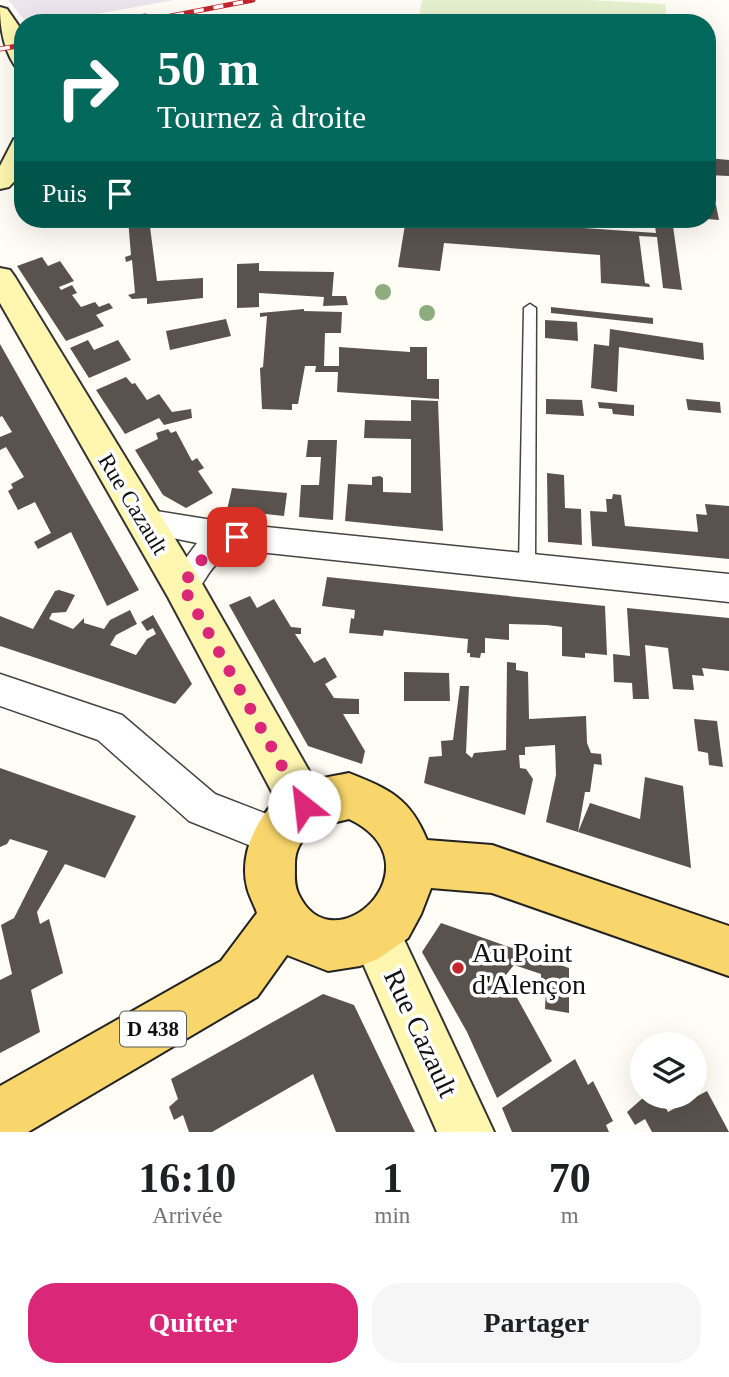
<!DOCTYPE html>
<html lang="fr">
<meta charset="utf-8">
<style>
:root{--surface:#fff;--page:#f6f6f6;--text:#202124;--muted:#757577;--accent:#db2777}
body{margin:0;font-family:"Times New Roman",serif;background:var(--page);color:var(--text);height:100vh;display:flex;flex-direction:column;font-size:26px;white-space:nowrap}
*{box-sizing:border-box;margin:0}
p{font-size:23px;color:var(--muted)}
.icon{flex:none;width:38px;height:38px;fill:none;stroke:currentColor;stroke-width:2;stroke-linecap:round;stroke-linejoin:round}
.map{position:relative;height:1132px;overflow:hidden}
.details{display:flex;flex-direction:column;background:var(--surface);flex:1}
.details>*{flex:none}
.hud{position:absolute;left:14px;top:14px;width:702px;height:214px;border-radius:28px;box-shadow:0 7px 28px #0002;background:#00695c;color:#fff;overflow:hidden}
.tools{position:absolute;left:630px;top:1032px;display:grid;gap:14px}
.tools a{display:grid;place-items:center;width:77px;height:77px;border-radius:50%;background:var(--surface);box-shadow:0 7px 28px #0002;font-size:35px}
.pin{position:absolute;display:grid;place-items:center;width:60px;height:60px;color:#fff;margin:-30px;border-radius:14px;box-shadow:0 4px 10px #0006}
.me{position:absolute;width:77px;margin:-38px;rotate:331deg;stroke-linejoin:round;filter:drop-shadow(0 0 5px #0008)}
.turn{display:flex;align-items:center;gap:24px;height:147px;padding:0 28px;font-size:32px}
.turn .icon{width:91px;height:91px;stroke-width:2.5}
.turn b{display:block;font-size:49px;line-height:60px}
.then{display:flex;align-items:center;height:66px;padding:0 28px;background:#0003;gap:14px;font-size:26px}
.eta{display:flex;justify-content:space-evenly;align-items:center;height:119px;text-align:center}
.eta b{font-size:42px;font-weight:700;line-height:49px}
.primary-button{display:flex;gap:14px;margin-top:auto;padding:14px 28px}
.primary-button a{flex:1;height:80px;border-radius:28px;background:var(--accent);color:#fff;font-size:28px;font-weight:700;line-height:80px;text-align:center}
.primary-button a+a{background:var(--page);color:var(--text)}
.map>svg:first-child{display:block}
.industrial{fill:#eee6ef}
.pitch{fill:#e6f2cf}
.building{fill:#5a524d}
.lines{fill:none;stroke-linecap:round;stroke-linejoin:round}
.lane-casing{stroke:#444;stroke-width:3}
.street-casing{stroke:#444;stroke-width:3}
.secondary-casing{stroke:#333;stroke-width:4}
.primary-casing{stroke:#222;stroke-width:4}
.lane{fill:#fff;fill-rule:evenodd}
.street{fill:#fff;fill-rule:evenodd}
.secondary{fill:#fff6b0;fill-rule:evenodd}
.primary{fill:#f9d66b;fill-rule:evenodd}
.rail-casing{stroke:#c4262e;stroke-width:5}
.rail{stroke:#fff;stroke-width:3.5;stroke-dasharray:10;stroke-linecap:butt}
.tree{fill:#8dad7f}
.route{stroke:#db2777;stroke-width:12;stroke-dasharray:0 21.6}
.poi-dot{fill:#c4262e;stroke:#fff;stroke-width:2.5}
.labels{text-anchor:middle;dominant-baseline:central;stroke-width:7;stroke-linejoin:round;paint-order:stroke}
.shield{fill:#fff;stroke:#585858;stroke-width:2}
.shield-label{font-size:21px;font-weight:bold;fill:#111}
.street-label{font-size:23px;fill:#111;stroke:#fff}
.near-poi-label{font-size:28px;fill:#111;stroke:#fff;text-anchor:start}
.near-street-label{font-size:28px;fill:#111;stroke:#fff}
</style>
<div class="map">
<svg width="729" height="1132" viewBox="0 0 729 1132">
<rect width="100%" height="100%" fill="#fffdf5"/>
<!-- industrial -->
<path class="industrial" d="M8,0H174L48,23H27Z"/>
<!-- pitch -->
<path class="pitch" d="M422,0H588L665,4L668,23H418Z"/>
<!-- building -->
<g class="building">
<path d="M707,158L729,160V176L707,175Z"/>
<path d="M707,204L716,205L719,220L707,219Z"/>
<path d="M128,219H149L157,281L203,278V298L147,304V298L132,299L128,295L135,293L132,260L126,262L125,257L131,255Z"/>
<path d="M406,219H455L656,233L654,219H672L682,290L663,288L657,237L639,236L645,283L649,284L650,287L601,283L600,255L444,243L440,271L398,267Z"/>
<path d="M42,257L48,266L60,261L74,281L59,287L61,290L72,285L77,293L72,295L81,307L95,302L99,307L109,303L113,308L96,315L104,326L66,341L17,266Z"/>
<path d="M259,263V271L334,272L332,296H346L348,305L323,306L324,297L259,293V307L237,308V264Z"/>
<path d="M551,307L653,318V324L551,313Z"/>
<path d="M304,309V311L342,312L341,333H325L324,366H339V347L410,352V347H427V379H439V399L337,392L338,372H315L316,366H305L298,404H292V410L262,409L260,368L263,367L267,316L260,317V313Z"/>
<path d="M226,319L231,336L170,350L166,331Z"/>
<path d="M545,320L577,322L578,341L545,338Z"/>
<path d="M610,329L703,343L704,360L619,347L617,392L591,388L594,344L609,346Z"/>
<path d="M88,340L94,350L118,340L131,360L89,378L70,348Z"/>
<path d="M0,344L139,590L107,606L71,532L38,549L34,542L51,533L35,502L18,510L8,491L13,488L11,484L24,477L6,447L0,450V437L12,432L2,416L0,417Z"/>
<path d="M126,377L132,384L135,383L147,400L159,394L172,412L191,409L192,418L164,425L159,418L125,434L96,390Z"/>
<path d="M546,399L582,400L584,416L546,414Z"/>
<path d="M686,399L720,402L721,413L688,410Z"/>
<path d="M411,400L438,401L443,531L345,521L348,484L372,485V477L380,476L383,478V492L411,493V439L364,438L365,420L411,421Z"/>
<path d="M598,402L634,405V416L613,414L612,409L599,408Z"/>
<path d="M168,429L171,433L176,431L192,461L197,458L204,468L198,471L213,493L186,508L163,495L135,450L158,439L156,433Z"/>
<path d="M308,440H337L333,520L299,517L301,485H319L321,457H306Z"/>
<path d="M547,473L564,475L565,508L581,509L582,545L548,542Z"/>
<path d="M232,488L287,493L284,516L227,510Z"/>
<path d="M613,494L621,495L625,526L698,532L696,514L707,515L705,504L729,506V559L592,546L590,511L607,512L606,499H612Z"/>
<path d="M327,577L605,606L607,655L585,653V658L562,656V627L547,625L509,624V640L485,638V653H481L480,658L470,657V653H467L468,639L384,630L383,636L349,633L351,618L354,619L355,610L322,606Z"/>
<path d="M59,590L75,595L66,612L52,613L49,619L73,629L84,618V623L104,629L110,620L130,610L137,624L116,635L110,645L136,655L147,639L156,634L153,628L147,631L141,622L153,615L192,684L175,704L0,646V616L33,629L55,591Z"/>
<path d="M250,596L257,608L274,599L291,627L301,628V634H295L314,663L325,657L337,677L325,684L334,698L359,699V714H343L365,751L362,764L308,746L229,605Z"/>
<path d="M627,608L729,618V671L702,668L704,676L692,675L694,690L673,689L668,648L645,645L649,699H633L632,683L614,682L613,654L630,656Z"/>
<path d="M507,662L516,663V670L528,672L529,719L586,716L587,743L591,753L601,754L602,765L594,764L590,792H585L578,832L546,822L556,775L555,745L525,747V755H519L520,768L526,769L533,779L525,815L424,783L429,757L442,756L441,741L453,740L460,686H469L466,753L472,758L474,753L506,750Z"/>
<path d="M404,672L449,673L450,701H404Z"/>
<path d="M694,719L717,721L723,767L709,765L708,753L698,751Z"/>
<path d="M0,768L136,816L105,878L65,864L37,912L40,924L49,919L63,973L31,990L40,1032L0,1053V980L12,974L1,925L14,918L48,851L10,839L7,844L0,847Z"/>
<path d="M645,777L683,786L691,868L578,832L590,803L640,819Z"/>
<path d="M441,923L569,968V1013L545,1009L546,989L541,988V974L514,965L505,976L552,1061L497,1098L467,1032L422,952Z"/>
<path d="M323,994L354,1005L415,1132H336L313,1074L212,1132H189L183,1115L174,1120L169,1107L178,1099L171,1079Z"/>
<path d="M575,1059L588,1085L593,1081L613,1121L606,1125L609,1132H512L502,1108Z"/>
<path d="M707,1091L729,1132H652L645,1119L635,1125L627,1112L644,1097H660L668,1112Z"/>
</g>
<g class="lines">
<defs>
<path id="lane" d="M530,304L536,308L535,567L533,572H521L519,567L524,308Z"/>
<g id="street">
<path d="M144,509L237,524L729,574V602L240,550C234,553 226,556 220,561C201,575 201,606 171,595L166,585L197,543L133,530L129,521L133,512Z"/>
<path d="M0,674L122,715L215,794L290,823L295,837L290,851L276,856L189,821L98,740L0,706Z"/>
</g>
<g id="secondary">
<path d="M0,7L7,9L23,32V68L15,66C3,48 0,27 0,7Z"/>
<path d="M23,137V172L9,187L0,189V166L14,139Z"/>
<path d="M0,268L10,270L15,277L196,573L320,790L327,806L320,822L304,829L288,822L168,597L0,303Z"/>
<path d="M375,909L393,916L494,1132H437L350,934L357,916Z"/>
</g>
<path id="primary" d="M349,773C389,789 410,798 427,840L492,845L729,926V976L492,893L431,888L421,914L408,938L378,959L360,966L328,971L287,955L257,997L28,1132H0V1086L221,961L257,913C254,904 249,896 247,887C238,851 261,807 291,789C308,779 330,777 349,773ZM349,819C443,864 333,970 298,893C294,884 295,876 295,866C294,833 322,825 349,819Z"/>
</defs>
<!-- lane casing -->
<use href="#lane" class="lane-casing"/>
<!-- street casing -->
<use href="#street" class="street-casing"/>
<!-- secondary casing -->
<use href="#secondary" class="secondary-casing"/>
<!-- primary casing -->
<use href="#primary" class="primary-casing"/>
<!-- lane -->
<use href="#lane" class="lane"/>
<!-- street -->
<use href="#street" class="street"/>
<!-- secondary -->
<use href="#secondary" class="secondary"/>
<!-- primary -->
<use href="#primary" class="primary"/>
<defs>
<g id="rail">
<path d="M110,23L145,16"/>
<path d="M135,23L253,0"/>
<path d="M0,49L23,45"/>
</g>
</defs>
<!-- rail casing -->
<use href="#rail" class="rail-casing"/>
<!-- rail -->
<use href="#rail" class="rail"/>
</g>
<!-- trees -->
<g class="tree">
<circle cx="383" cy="292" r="8"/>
<circle cx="427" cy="313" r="8"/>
</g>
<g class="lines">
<!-- route -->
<path class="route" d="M237,537L208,552L182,585L304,806"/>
</g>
<!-- markers -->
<circle class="poi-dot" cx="458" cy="968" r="7"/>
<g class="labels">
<!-- shield labels -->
<rect class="shield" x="120" y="1011.5" width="66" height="35" rx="5"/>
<g class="shield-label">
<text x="153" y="1029">D 438</text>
</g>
<!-- street labels -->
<g class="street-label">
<text transform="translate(133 504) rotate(59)">Rue Cazault</text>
</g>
<!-- near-poi labels -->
<g class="near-poi-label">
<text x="472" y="952">Au Point<tspan x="472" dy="32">d'Alençon</tspan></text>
</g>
<!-- near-street labels -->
<g class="near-street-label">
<text transform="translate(421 1033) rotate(65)">Rue Cazault</text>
</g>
</g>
</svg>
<div class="tools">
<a><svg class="icon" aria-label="layers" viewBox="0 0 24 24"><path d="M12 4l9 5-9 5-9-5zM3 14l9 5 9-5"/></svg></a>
</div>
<div class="pin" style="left:237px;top:537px;background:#d93025"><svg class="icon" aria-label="arrive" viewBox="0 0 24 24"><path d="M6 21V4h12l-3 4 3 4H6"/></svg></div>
<svg class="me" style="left:304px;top:806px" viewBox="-20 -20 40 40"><circle r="19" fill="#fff"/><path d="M0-13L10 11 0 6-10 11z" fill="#db2777"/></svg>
<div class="hud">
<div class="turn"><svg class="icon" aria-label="right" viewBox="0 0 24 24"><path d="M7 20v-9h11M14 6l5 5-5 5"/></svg><div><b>50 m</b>Tournez à droite</div></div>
<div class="then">Puis<svg class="icon" aria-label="arrive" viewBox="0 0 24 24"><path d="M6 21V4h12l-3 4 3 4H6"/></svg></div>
</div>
</div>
<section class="details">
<div class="eta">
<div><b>16:10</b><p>Arrivée</p></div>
<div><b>1</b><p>min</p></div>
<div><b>70</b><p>m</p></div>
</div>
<div class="primary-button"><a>Quitter</a><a>Partager</a></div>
</section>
